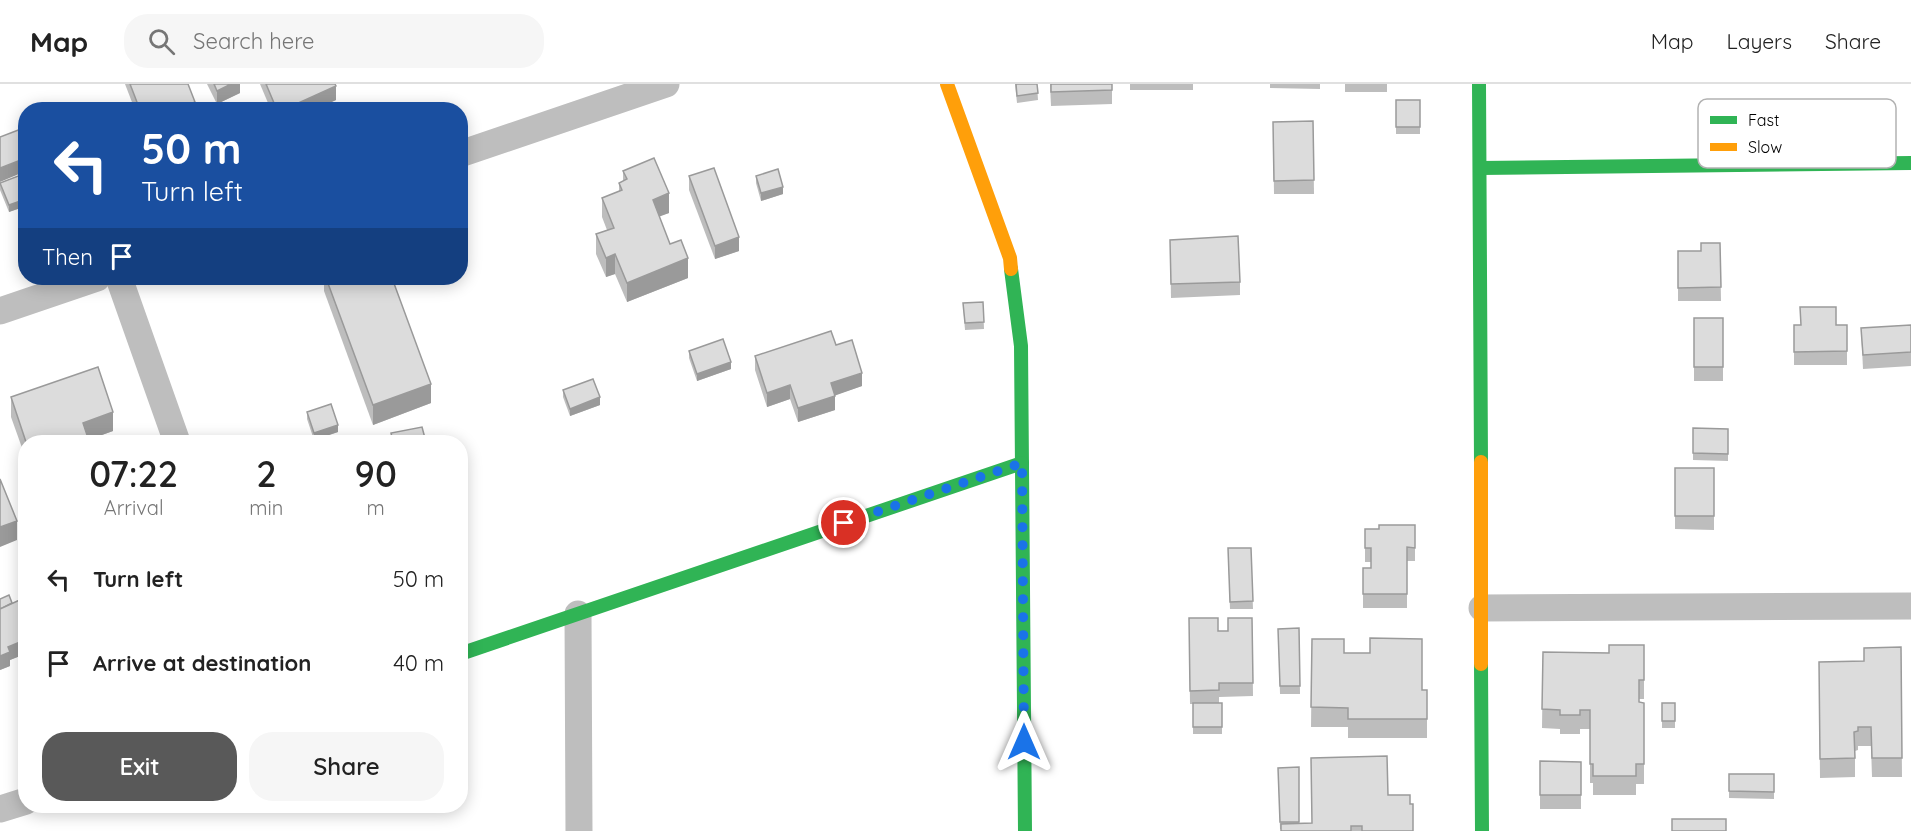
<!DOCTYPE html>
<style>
:root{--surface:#fff;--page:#f6f6f6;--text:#222;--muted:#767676;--line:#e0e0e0;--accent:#595959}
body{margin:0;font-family:Quicksand,sans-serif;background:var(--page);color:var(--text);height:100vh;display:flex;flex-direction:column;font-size:22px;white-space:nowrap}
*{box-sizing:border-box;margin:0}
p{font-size:20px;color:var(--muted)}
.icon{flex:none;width:33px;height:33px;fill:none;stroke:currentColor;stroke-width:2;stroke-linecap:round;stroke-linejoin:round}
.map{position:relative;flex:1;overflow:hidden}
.panel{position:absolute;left:18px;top:351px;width:450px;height:378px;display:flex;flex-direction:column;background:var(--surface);border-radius:24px;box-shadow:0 3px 15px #0003}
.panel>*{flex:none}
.guide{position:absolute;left:18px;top:18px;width:450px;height:183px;border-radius:24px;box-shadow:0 3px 15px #0003;background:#1a4fa0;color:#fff;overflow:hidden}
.pin{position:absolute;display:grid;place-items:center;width:51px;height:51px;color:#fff;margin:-26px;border:3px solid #fff;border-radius:50%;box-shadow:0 2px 6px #0007}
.me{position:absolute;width:66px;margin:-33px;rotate:0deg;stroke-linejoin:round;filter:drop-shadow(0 0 4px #0008)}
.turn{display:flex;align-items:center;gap:21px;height:126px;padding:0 24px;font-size:27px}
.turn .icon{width:78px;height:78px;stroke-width:2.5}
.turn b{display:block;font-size:42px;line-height:51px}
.then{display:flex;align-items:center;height:57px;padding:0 24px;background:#0003;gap:12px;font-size:22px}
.eta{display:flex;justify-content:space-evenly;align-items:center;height:102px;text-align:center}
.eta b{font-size:36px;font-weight:600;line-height:42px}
.primary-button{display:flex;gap:12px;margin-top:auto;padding:12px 24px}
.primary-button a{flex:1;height:69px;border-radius:24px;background:var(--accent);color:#fff;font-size:24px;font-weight:600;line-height:69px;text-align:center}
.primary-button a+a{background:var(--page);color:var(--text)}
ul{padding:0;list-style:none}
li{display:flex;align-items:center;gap:18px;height:84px;padding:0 24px}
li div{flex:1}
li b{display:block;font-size:22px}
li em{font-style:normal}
header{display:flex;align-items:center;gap:36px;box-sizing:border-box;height:84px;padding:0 30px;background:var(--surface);border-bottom:2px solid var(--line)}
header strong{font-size:28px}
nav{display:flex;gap:33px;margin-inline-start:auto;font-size:21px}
.search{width:420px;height:54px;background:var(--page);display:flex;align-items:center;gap:15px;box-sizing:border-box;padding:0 21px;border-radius:24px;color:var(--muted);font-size:22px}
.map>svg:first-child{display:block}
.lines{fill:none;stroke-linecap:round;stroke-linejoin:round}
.street{stroke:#bebebe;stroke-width:27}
.fast{stroke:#30b455;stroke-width:14}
.slow{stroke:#ff9f0a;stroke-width:14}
.wall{fill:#bdbdbd}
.shaded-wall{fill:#9a9a9a}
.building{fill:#dcdcdc;stroke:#9a9a9a;stroke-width:1.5}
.route{stroke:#1a73e8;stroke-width:10;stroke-dasharray:0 18}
.key{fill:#fff;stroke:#b2b2b2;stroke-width:1.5}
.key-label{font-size:16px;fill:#000}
</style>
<header>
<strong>Map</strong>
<div class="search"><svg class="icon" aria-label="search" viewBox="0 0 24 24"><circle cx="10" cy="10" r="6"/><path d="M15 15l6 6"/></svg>Search here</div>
<nav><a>Map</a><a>Layers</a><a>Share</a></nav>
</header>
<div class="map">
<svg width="1911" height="747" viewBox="0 0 1911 747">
<rect width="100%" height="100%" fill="#fff"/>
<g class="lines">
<!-- street -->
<g class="street">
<path d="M460,70L666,0"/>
<path d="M119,194L177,358"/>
<path d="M0,227L97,194"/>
<path d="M1482,524L1911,522"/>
<path d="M578,530L579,747"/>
<path d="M0,725L26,717"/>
</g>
<!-- fast -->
<g class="fast">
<path d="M1479,0L1481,378"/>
<path d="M1480,84L1911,79"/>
<path d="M1011,185L1021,262L1025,747"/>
<path d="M460,570L1022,379"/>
<path d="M1481,580L1482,747"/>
</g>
<!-- slow -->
<g class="slow">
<path d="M947,0L1010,174L1011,185"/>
<path d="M1481,378V580"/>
</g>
</g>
<!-- wall -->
<g class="wall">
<path d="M125,0H188L195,26H135Z"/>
<path d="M207,0H240V9L217,20Z"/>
<path d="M260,0H335L336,16L314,26H271Z"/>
<path d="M1015,0H1037L1038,16L1017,19Z"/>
<path d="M1050,0H1112V20L1051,22Z"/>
<rect x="1130" y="0" width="63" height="6"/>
<path d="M1270,0H1320V5L1270,4Z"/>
<rect x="1345" y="0" width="42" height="8"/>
<rect x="1396" y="16" width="24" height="34"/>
<path d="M1313,37L1314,110H1274L1273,38Z"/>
<path d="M623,87L669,129L659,132L670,160L688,194L627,218L615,190L606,193L596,170V150L607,146L602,133V114L619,107V99L623,97Z"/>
<path d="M26,89V122L9,128L0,106V99Z"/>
<path d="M689,92L739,167L715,175L689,106Z"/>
<path d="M756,92L783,110L761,117L756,99Z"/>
<path d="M1170,156L1240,198V211L1171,214Z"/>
<path d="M1720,159L1721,217H1678V167H1701Z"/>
<path d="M324,194H392L431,319L373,341L324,207Z"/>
<path d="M983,218L984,245L965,246L963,219Z"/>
<rect x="1694" y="234" width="29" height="63"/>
<rect x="1794" y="241" width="53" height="40"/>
<path d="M1911,241V282L1863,285L1861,244Z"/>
<path d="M836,261L862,302L835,311V326L798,338L790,315L767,323L755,286V272Z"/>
<path d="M689,267L731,285L697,297L689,274Z"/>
<path d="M563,306L600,321L570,332L563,313Z"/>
<path d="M11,313L113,347L88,356V358H26V375L11,333Z"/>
<path d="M307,328L338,348L314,356L307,335Z"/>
<path d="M1693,344L1728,345V377L1693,376Z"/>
<path d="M1675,384H1714V446L1675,445Z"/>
<path d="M1415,441V477H1407V524H1363V484H1371V478H1365V445H1379Z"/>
<path d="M1228,464H1251L1253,525H1230Z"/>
<path d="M26,516V584L20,572L10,576V582L0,586L12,519Z"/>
<path d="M1189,534L1218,547H1228V534H1252L1253,612L1219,613V619H1222V650H1193V620H1190Z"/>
<path d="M1299,544L1300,610H1280L1278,545Z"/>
<path d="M1312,555L1422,606H1427V654H1348V643H1311Z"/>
<path d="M1644,561V615H1639V618L1644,619V700H1636V711H1593V699H1590V645H1580V650H1560V645L1542,644L1543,568L1609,569Z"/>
<path d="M1901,563L1902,693H1872L1871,662H1858V666L1855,667V693L1820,694L1819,578L1864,577Z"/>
<rect x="1662" y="619" width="13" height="25"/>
<path d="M1311,674L1388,711L1413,747H1281V745H1280L1278,684L1299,683V739H1312Z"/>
<path d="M1540,677L1581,678V725H1540Z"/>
<path d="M1729,690H1774V715L1729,714Z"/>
</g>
<!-- shaded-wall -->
<g class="shaded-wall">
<path d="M231,0H240V9L217,20V7Z"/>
<path d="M336,2V16L314,26H283Z"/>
<path d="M195,18V26H175Z"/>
<path d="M26,74V87L0,98V84Z"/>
<path d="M783,103V110L761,117V109Z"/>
<path d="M669,109V129L653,135V116Z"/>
<path d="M26,115V122L9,128V121Z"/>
<path d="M739,153V167L715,175V162Z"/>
<path d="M615,170V190L606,193V174Z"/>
<path d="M688,174V194L627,218V199Z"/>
<path d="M731,278V285L697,297V290Z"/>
<path d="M862,289V302L831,313V299Z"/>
<path d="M431,300V319L373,341V321Z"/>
<path d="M790,301V315L767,323V309Z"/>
<path d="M835,312V326L798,338V324Z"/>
<path d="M600,313V321L570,332V325Z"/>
<path d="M113,328V347L88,356V358H76L83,339Z"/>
<path d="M338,341V348L314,356V349Z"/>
<path d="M17,437V456L0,463V443Z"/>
<path d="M20,558V572L10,576V582L0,586V572L8,563Z"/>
</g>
<!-- building -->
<g class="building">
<path d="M130,0H188L195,18L175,26H140Z"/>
<path d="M214,0H231L217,7Z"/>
<path d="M266,0H335L336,2L283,26H277Z"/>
<path d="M1016,0H1037L1038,9L1017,12Z"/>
<path d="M1051,0H1112V6L1051,8Z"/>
<rect x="1396" y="16" width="24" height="27"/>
<path d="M1313,37L1314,96L1274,97L1273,38Z"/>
<path d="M21,45L26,57V74L0,84V53Z"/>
<path d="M654,74L669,109L653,116L670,160L681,156L688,174L627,199L615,170L606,174L596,150L614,144L602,114L622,106L619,99L627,95L623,87Z"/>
<path d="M714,84L739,153L715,162L689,92Z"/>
<path d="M778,85L783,103L761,109L756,92Z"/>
<path d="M26,89V115L9,121L0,99Z"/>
<path d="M1238,152L1240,198L1171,200L1170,156Z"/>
<path d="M1701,159H1720L1721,203L1678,204V167H1701Z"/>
<path d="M326,194H392L431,300L373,321Z"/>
<path d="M983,218L984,238L965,239L963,219Z"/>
<path d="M1800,223H1836V241H1847V267L1794,268V241H1801Z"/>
<rect x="1694" y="234" width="29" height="49"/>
<path d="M1911,241V268L1863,271L1861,244Z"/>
<path d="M831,247L836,261L852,256L862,289L831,299L835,312L798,324L790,301L767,309L755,272Z"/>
<path d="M723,255L731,278L697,290L689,267Z"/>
<path d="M98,283L113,328L83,339L88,354L76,358H31L30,357L26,358L11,313Z"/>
<path d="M593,295L600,313L570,325L563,306Z"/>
<path d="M331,320L338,341L314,349L307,328Z"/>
<path d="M422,343L426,358H393L391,349Z"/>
<path d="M1693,344L1728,345V370L1693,369Z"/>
<rect x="1675" y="384" width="39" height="48"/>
<path d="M0,395L17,437L0,443Z"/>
<path d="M1379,441H1415V464L1407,463V510H1363V484H1371V464H1365V445H1379Z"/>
<path d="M1228,464H1251L1253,517L1230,518Z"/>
<path d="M9,511L12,519L0,525V515Z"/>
<path d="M24,514L26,516V570L20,558L8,563L10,568L0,572V525Z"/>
<path d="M1189,534H1218V547H1228V534H1252L1253,599H1219V606L1190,607Z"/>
<path d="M1299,544L1300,602H1280L1278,545Z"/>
<path d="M1370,554L1422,555V606H1427V635H1348V624L1311,623L1312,555H1344V569H1370Z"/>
<path d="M1609,561H1644V596H1639V618L1644,619V680H1636V692H1593V680H1590V626H1580V631H1560V626L1542,625L1543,568L1609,569Z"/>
<path d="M1901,563L1902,674H1872L1871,643H1858V647L1854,648L1855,674L1820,675L1819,578L1864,577V564Z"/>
<rect x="1193" y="619" width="29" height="24"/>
<rect x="1662" y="619" width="13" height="18"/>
<path d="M1387,672L1388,711H1410V720H1413V747H1362V742H1351V747H1281V740L1312,739L1311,674Z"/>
<path d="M1540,677L1581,678V711H1540Z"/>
<path d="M1299,683V738H1280L1278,684Z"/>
<path d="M1729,690H1774V708L1729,707Z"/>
<rect x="1672" y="735" width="54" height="12"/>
</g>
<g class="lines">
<!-- route -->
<path class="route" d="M844,439L1022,379L1024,658"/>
</g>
<!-- legend -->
<rect x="1698" y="15" width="198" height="69" rx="9" class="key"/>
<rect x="1710" y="32" width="27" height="8" fill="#30b455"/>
<rect x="1710" y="59" width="27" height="8" fill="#ff9f0a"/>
<g class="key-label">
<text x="1748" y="42">Fast</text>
<text x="1748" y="69">Slow</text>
</g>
</svg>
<div class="pin" style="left:844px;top:439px;background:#d93025"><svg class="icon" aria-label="arrive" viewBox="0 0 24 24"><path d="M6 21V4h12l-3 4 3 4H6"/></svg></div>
<svg class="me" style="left:1024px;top:658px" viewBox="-20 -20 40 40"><path d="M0-17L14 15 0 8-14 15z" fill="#1a73e8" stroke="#fff" stroke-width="4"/></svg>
<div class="guide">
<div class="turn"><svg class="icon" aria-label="left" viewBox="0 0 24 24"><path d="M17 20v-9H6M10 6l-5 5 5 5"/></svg><div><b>50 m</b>Turn left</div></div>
<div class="then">Then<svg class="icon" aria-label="arrive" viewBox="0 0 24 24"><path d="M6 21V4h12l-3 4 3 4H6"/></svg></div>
</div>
<section class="panel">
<div class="eta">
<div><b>07:22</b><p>Arrival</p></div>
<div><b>2</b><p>min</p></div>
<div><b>90</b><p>m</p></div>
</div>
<ul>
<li><svg class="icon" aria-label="left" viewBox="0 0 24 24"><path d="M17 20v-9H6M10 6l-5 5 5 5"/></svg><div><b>Turn left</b></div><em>50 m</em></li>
<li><svg class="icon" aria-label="arrive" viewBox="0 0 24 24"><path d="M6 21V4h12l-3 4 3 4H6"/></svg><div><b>Arrive at destination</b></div><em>40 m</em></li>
</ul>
<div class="primary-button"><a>Exit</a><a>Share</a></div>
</section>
</div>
